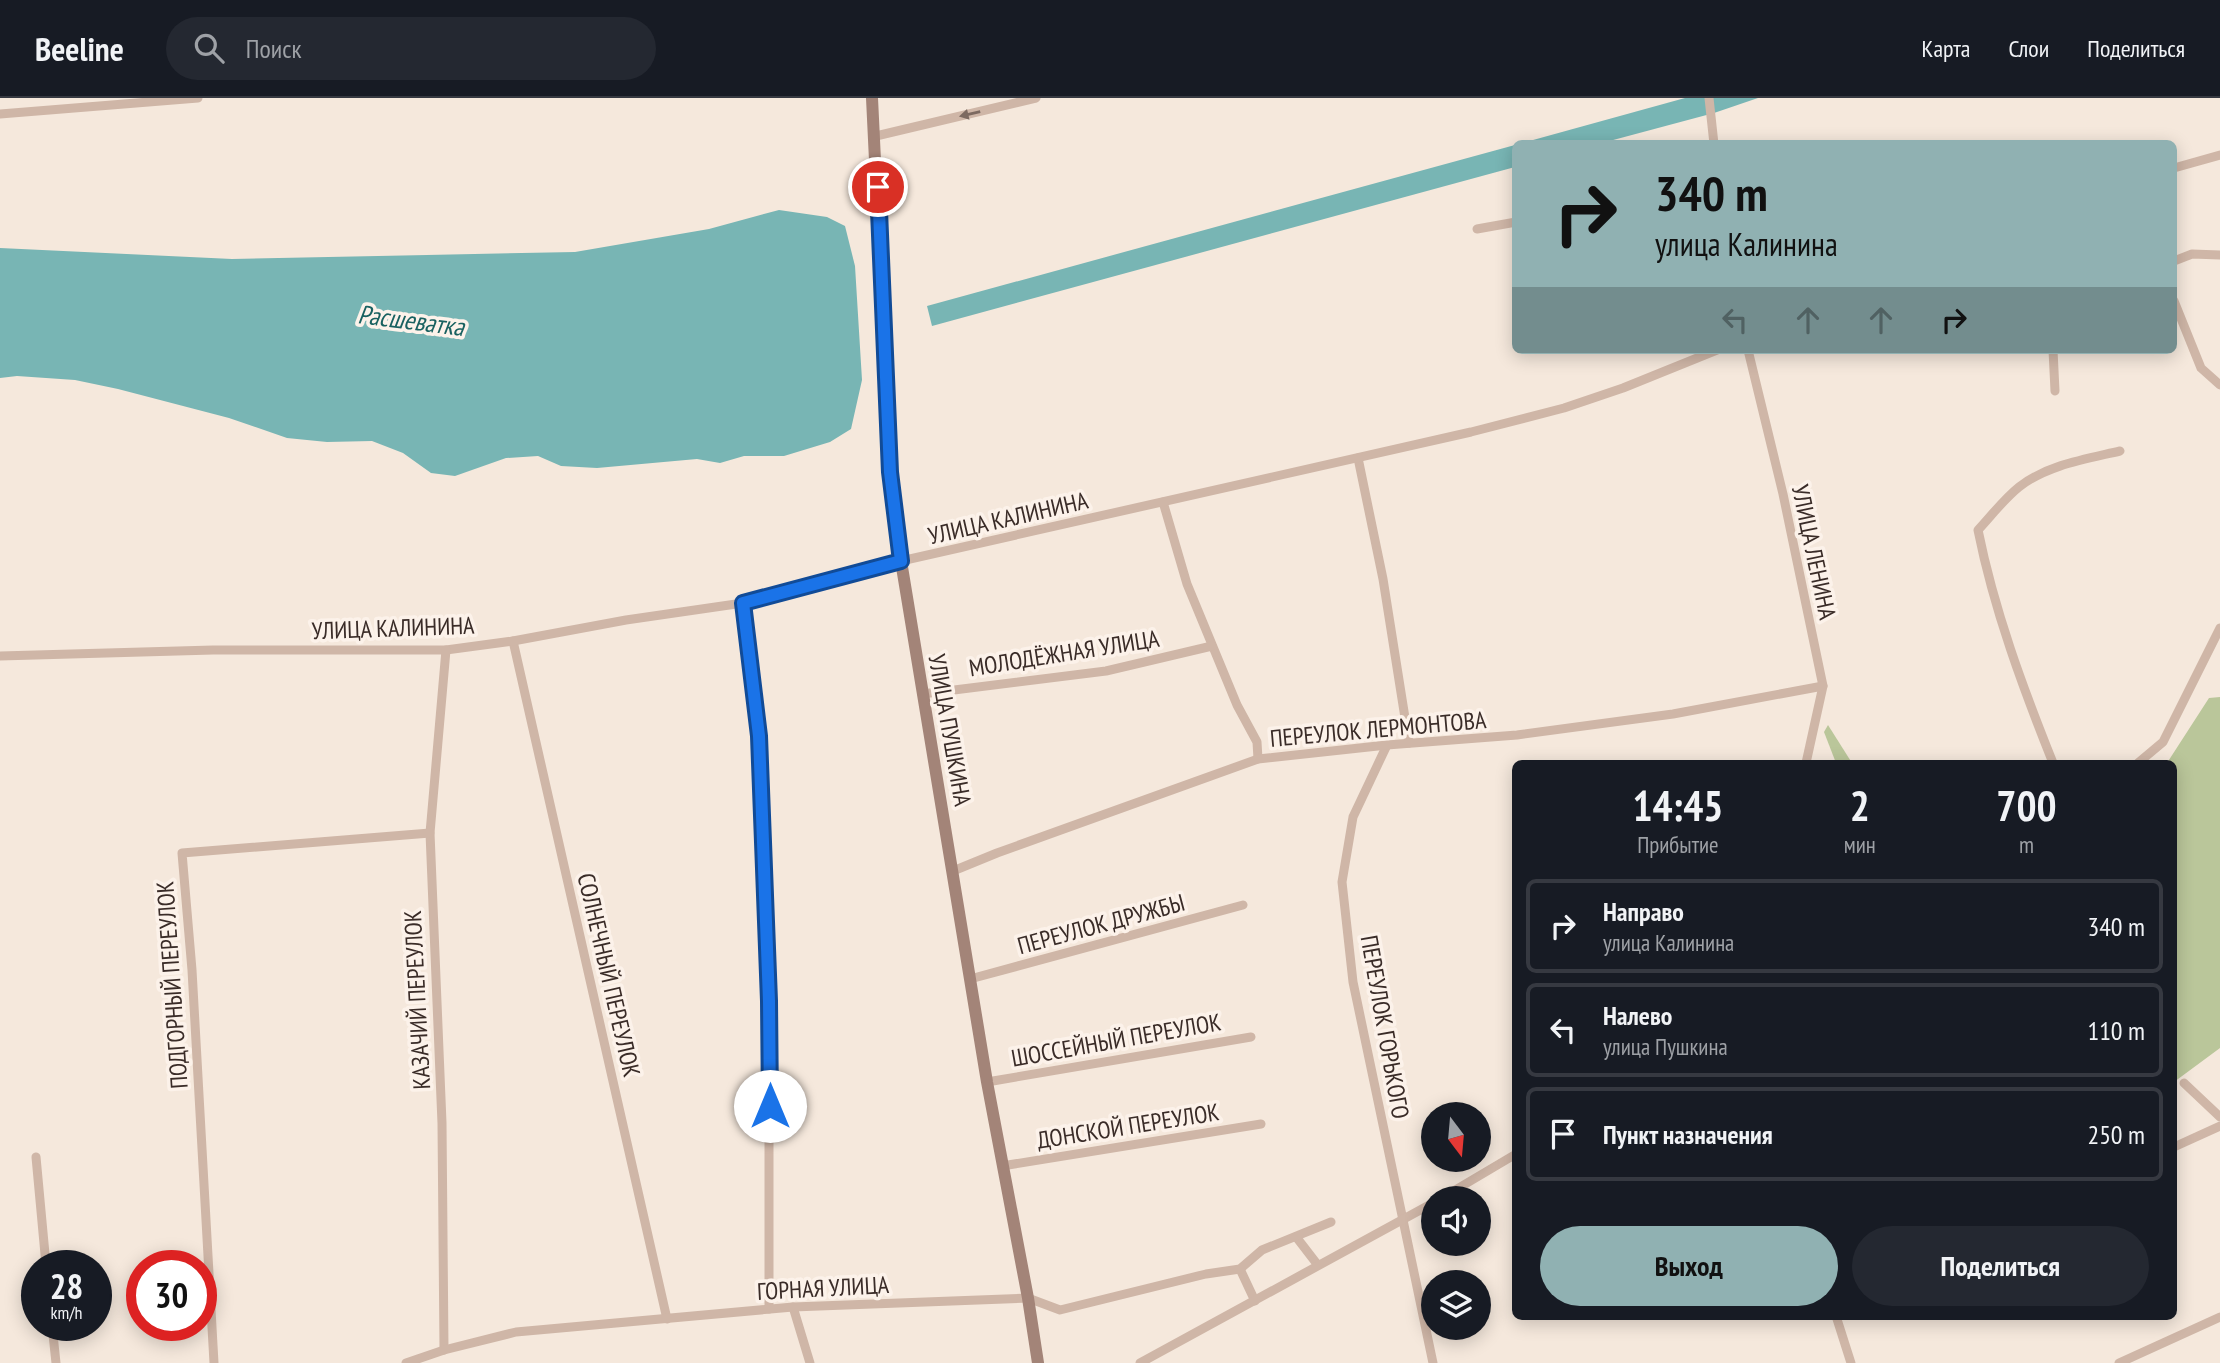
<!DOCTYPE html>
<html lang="ru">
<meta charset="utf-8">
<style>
:root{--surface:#171b24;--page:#242831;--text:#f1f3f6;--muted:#9ea1a6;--line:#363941;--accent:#90b1b2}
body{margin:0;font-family:"PT Sans Narrow",sans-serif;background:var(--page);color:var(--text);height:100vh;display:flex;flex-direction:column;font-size:26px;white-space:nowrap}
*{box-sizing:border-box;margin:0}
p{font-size:23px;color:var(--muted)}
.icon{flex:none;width:38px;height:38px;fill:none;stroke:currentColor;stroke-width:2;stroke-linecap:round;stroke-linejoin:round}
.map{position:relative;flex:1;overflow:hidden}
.drawer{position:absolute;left:1512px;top:662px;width:665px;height:560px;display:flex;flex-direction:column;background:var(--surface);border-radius:10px;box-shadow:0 4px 18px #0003}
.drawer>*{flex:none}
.hud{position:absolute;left:1512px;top:42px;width:665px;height:214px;border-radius:10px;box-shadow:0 4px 18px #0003;background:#90b1b2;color:#111;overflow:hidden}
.needle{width:46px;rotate:164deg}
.buttons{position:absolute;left:1421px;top:1004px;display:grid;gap:14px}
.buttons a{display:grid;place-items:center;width:70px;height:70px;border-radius:50%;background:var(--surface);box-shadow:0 4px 18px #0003;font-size:35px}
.speed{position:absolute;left:21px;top:1152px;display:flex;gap:14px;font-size:35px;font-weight:700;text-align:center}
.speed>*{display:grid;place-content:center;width:91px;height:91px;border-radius:50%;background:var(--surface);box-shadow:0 4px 18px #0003;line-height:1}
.speed small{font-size:18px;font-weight:400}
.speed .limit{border:10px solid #d22;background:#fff;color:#111}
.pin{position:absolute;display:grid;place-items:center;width:60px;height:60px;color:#fff;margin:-30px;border:4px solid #fff;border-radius:50%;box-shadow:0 2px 7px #0007}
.me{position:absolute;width:77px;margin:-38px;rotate:0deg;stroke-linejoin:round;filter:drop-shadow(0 0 5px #0008)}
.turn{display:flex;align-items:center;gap:24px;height:147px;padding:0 28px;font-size:32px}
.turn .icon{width:91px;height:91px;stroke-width:2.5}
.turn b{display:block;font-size:49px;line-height:60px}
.lanes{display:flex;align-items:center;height:66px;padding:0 28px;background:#0003;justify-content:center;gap:35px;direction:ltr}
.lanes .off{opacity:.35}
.eta{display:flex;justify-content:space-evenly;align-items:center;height:119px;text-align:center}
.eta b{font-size:42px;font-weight:600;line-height:49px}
.primary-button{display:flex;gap:14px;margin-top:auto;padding:14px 28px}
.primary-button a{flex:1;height:80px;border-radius:42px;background:var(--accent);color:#111;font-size:28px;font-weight:600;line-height:80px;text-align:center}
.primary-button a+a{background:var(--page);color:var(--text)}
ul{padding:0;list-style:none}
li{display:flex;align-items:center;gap:21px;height:94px;margin:0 14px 10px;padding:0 14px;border:4px solid var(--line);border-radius:10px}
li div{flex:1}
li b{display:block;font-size:26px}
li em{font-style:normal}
header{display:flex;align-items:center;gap:42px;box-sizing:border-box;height:98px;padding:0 35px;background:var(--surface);border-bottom:2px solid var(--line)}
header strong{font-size:33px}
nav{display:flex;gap:38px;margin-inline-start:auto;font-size:24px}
.search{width:490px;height:63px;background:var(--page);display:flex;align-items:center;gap:18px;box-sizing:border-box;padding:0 24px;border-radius:38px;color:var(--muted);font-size:26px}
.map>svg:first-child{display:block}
.green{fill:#bac69a}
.water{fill:#78b5b4}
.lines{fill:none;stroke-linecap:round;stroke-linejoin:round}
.street{stroke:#cfb6a7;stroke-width:9}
.secondary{stroke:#a38478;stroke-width:12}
.oneway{fill:#7d6a61}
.route-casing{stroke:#114b97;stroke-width:18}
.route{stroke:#1a73e8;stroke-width:12}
.labels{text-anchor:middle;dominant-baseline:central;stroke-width:7;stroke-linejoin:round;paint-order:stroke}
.street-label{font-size:24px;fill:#3a2c28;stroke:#fcf2ea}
.water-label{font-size:26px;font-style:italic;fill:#196160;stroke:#fcf2ea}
</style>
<header>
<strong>Beeline</strong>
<div class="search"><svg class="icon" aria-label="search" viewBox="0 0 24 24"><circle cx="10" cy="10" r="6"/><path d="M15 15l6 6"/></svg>Поиск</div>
<nav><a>Карта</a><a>Слои</a><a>Поделиться</a></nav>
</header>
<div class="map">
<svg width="2220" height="1265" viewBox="0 0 2220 1265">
<rect width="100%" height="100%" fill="#f5e8dc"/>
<!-- green -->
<g class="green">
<path d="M2220,599V950L2174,984V665H2167L2209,600Z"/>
<path d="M1828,627L1852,665H1836L1824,634Z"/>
</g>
<!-- water -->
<g class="water">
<path d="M1685,0H1758L1714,15L1602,45L1519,46Z"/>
<path d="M1515,47V69L932,228L927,208Z"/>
<path d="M779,112L827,119L845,128L855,168L862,282L851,331L830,344L784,358H744L720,365L697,361L597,370L561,368L538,358L506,360L455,378L431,375L403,355L372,343L327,344L287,340L229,320L118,291L75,282L17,278L0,280V150L232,161L575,154L709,131Z"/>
</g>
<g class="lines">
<!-- street -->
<g class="street">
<path d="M1709,0L1714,46"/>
<path d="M0,16L198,0"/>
<path d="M876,38L1036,0"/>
<path d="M2174,70L2220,57"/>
<path d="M1477,131L1516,124"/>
<path d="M2174,163L2192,156L2220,157"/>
<path d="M2174,203L2201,270L2220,287"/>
<path d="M1748,252L1783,396L1823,588L1806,665"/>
<path d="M2053,252L2055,293"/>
<path d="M1358,360L1383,481L1409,645"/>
<path d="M1163,404L1187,486L1237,607L1257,644L1258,661"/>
<path d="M743,505L759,638L763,714L769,903V1211"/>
<path d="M513,543L667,1221"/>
<path d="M0,558L213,552H446L513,543L626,522L743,505L901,463L1471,334L1564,310L1623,290L1717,252"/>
<path d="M922,596L1106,573L1212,548"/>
<path d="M1387,647L1353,719L1342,784L1353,884L1433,1265"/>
<path d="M2053,665C2023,590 1994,512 1978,432C1991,418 2004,401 2019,389C2047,367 2086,361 2120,353"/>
<path d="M2138,665L2163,644L2220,530"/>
<path d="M953,773L997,755L1258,661L1387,647L1517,637L1673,616L1823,588"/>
<path d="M970,881L1243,807"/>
<path d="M987,984L1251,939"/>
<path d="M2184,985L2220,1019"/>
<path d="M2174,1049L2220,1028"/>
<path d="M36,1059L46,1167"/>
<path d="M1002,1068L1261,1026"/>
<path d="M1440,1101L1516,1056"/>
<path d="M1297,1140L1317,1166"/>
<path d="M1240,1171L1255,1203"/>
<path d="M793,1209L810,1265"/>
<path d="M1836,1218L1851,1265"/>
<path d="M52,1227L56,1265"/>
<path d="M444,1252L442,1025L430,735L446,552"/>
<path d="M214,1265L192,872L182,755L430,735"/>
<path d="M406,1265L444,1252L516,1234L793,1209L1028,1200L1060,1212L1206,1176L1240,1171L1262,1152L1331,1124"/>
<path d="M1140,1265L1433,1105"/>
<path d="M2119,1265L2220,1219"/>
</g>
<!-- secondary -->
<path class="secondary" d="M872,0L890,374L901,463L987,984L1028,1200L1038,1265"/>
</g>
<!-- one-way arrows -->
<defs><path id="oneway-solid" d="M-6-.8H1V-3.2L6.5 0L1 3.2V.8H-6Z" transform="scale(1.75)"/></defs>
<use class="oneway" href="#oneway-solid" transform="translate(970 16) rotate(167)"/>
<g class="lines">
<defs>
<path id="route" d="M770,1008L769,903L759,638L743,505L901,463L890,374L878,89"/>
</defs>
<!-- route casing -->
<use href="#route" class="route-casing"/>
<!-- route -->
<use href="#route" class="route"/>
</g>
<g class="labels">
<!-- street labels -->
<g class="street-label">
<text transform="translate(1008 420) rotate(-13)">УЛИЦА КАЛИНИНА</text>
<text transform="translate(1814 454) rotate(78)">УЛИЦА ЛЕНИНА</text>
<text transform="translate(393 530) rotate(-2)">УЛИЦА КАЛИНИНА</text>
<text transform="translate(1064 555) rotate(-9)">МОЛОДЁЖНАЯ УЛИЦА</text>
<text transform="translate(1378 631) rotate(-5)">ПЕРЕУЛОК ЛЕРМОНТОВА</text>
<text transform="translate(950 632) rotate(80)">УЛИЦА ПУШКИНА</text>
<text transform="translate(1101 826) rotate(-15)">ПЕРЕУЛОК ДРУЖБЫ</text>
<text transform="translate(609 877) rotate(77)">СОЛНЕЧНЫЙ ПЕРЕУЛОК</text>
<text transform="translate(172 887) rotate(-94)">ПОДГОРНЫЙ ПЕРЕУЛОК</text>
<text transform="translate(417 902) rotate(-93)">КАЗАЧИЙ ПЕРЕУЛОК</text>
<text transform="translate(1385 929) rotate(80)">ПЕРЕУЛОК ГОРЬКОГО</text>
<text transform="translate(1116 942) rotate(-10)">ШОССЕЙНЫЙ ПЕРЕУЛОК</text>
<text transform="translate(1128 1028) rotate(-9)">ДОНСКОЙ ПЕРЕУЛОК</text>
<text transform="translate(823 1190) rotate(-3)">ГОРНАЯ УЛИЦА</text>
</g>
<!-- water labels -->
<g class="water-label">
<text transform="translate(411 222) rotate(7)">Расшеватка</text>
</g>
</g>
</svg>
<div class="buttons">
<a><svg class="needle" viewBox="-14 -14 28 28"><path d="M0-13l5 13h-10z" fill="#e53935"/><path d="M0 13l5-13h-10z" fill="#9ea1a6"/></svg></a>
<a><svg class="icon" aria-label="sound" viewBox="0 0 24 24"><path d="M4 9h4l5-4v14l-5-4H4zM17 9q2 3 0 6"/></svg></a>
<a><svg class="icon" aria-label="layers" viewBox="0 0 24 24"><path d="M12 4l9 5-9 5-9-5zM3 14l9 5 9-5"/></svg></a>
</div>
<div class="speed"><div>28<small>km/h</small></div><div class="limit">30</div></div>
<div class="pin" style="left:878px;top:89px;background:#d93025"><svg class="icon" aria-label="arrive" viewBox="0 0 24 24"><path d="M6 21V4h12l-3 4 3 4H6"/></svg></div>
<svg class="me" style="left:770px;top:1008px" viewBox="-20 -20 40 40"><circle r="19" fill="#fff"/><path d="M0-13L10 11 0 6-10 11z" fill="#1a73e8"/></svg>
<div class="hud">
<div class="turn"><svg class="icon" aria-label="right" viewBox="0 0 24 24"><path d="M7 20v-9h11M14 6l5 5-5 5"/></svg><div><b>340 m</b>улица Калинина</div></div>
<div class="lanes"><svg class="icon off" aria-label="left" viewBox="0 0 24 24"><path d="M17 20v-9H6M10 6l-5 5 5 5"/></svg><svg class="icon off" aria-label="ahead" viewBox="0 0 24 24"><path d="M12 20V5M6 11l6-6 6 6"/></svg><svg class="icon off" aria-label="ahead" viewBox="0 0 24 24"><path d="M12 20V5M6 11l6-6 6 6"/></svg><svg class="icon" aria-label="right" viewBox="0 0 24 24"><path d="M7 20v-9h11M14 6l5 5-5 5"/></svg></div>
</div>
<section class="drawer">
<div class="eta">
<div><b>14:45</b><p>Прибытие</p></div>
<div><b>2</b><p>мин</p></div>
<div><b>700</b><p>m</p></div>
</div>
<ul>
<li><svg class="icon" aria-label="right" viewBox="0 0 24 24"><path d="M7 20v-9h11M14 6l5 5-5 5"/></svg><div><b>Направо</b><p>улица Калинина</p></div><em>340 m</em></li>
<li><svg class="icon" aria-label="left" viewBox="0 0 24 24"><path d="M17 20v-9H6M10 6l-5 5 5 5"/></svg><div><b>Налево</b><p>улица Пушкина</p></div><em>110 m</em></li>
<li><svg class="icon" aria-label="arrive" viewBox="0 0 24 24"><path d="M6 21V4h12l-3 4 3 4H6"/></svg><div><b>Пункт назначения</b></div><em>250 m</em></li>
</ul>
<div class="primary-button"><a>Выход</a><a>Поделиться</a></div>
</section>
</div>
